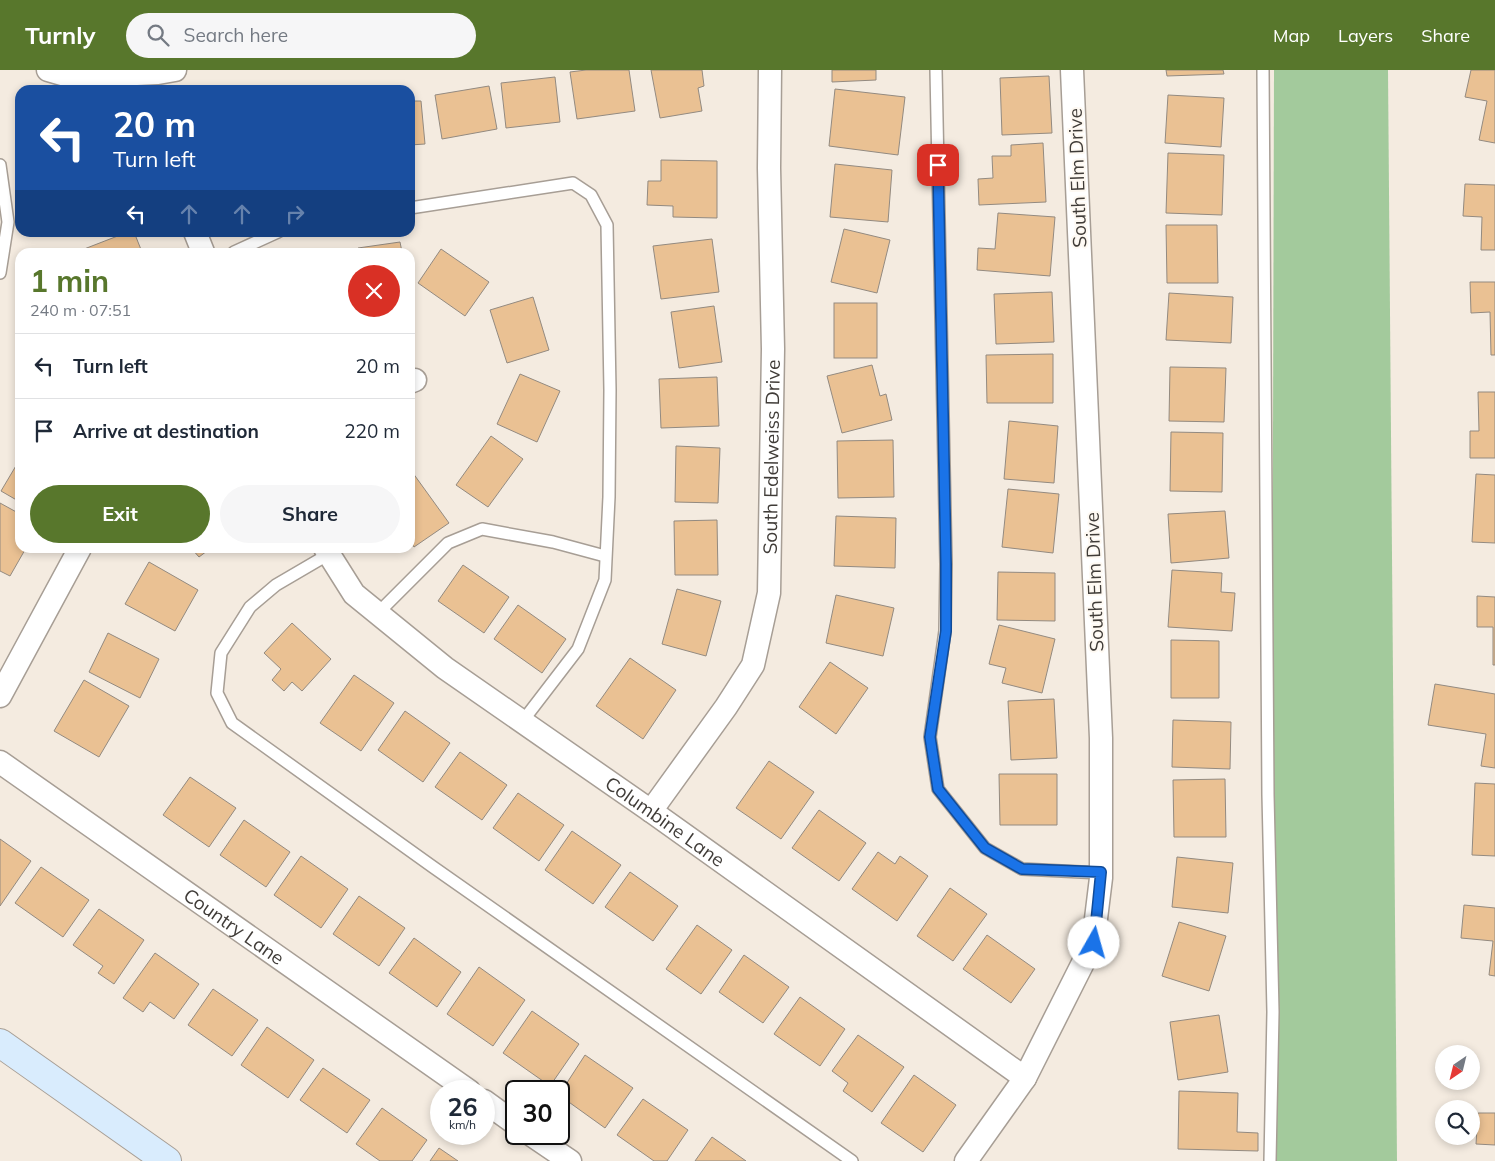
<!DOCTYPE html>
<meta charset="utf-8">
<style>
:root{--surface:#fff;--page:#f6f6f7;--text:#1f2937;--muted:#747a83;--line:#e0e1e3;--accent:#58772c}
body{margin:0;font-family:Mulish,sans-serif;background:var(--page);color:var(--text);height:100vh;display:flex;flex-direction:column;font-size:19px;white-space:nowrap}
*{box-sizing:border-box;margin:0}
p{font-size:16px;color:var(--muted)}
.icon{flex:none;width:28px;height:28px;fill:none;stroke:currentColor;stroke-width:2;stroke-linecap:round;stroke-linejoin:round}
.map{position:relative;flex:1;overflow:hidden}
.drawer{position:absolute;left:15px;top:178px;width:400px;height:305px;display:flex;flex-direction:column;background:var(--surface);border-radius:15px;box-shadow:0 2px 8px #0003}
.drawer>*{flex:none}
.guide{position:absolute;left:15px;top:15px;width:400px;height:152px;border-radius:15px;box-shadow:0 2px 8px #0003;background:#1a4fa0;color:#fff;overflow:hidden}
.needle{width:32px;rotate:215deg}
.controls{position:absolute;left:1435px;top:975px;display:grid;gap:10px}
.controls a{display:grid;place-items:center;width:45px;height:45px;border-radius:50%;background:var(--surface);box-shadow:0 2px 8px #0003;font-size:25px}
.speed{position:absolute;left:430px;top:1010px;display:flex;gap:10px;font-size:25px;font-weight:700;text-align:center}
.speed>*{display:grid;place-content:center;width:65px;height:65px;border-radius:50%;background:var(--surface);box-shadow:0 2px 8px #0003;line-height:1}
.speed small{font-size:12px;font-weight:400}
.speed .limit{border:2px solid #111;border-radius:8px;background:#fff;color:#111}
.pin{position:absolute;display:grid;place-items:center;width:42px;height:42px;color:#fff;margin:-21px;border-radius:10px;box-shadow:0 2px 8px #0006}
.me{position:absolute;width:55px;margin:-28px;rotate:7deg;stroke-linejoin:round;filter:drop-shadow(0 0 4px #0008)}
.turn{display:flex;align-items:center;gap:18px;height:105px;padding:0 15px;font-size:22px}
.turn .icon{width:65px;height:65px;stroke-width:2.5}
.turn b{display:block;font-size:35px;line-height:42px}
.lanes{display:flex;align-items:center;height:48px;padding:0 15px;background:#0003;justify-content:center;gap:25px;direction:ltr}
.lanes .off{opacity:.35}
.round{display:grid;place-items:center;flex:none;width:52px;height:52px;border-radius:26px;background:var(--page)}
.overview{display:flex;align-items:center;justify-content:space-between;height:85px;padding:0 15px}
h1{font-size:30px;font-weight:700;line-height:38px;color:var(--accent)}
.action{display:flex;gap:10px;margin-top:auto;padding:10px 15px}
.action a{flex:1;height:58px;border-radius:30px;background:var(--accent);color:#fff;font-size:20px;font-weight:700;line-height:58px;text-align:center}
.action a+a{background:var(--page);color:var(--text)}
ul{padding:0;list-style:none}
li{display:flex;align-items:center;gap:15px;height:65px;padding:0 15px;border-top:1px solid var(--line)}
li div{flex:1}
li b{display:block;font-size:19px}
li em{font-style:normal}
header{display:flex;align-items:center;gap:30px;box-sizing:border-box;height:70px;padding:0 25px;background:var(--accent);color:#fff}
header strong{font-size:24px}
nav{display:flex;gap:28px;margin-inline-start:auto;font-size:18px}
.search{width:350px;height:45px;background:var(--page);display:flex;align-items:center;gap:12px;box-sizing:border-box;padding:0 18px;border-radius:28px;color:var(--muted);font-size:19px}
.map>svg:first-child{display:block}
.green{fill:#a3ca9c}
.building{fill:#eac193;stroke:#938a80}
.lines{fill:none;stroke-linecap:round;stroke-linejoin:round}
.lane-casing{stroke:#a79e95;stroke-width:14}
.street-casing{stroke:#a79e95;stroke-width:25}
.secondary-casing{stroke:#a79e95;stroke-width:30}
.lane{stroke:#fff;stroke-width:11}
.street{stroke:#fff;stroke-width:22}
.secondary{stroke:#d9ecfd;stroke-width:28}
.route-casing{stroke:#114b97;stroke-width:12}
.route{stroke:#1a73e8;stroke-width:9}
.labels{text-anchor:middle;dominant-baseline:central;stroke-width:4;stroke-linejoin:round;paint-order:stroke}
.street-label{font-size:19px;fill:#403c38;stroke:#fef9f2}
</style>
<header>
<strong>Turnly</strong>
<div class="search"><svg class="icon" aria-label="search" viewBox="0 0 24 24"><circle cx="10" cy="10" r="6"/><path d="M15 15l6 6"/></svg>Search here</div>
<nav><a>Map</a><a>Layers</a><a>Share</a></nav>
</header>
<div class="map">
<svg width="1495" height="1091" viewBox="0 0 1495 1091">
<rect width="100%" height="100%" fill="#f4ebe0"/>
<!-- green -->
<path class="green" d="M1274,0H1388L1397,1091H1271Z"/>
<!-- building -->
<g class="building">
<path d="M586,0H629L635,41L577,49L570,2Z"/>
<path d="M651,0H702L704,16L698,18L702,41L660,48Z"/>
<path d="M832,0H876V10L832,12Z"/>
<path d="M1166,0H1223L1224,4L1167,6Z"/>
<path d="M1471,0H1495V73L1479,70L1487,31L1465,27Z"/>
<path d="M1049,6L1052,63L1002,65L1000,8Z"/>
<path d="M555,7L560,52L506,58L501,13Z"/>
<path d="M489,16L497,59L442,69L435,25Z"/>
<path d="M835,19L905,27L898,85L829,76Z"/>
<path d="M1168,25L1224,28L1221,77L1165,73Z"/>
<path d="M410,31H421L425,74L410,75Z"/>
<path d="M1043,73L1046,132L979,135L978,109L993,108L992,86H1011V75Z"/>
<path d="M1168,83L1224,85L1222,145L1166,143Z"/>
<path d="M661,90L717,91V148L673,147V136L647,135L648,111H661Z"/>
<path d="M835,94L892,100L888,152L830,147Z"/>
<path d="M1465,114L1495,115V180H1481L1482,147L1463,146Z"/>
<path d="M998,143L1055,147L1050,206L977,200L978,178L995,179Z"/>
<path d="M1166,155H1217L1218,213H1167Z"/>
<path d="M844,159L890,170L877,223L831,212Z"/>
<path d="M128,162H134L142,182H80L79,181Z"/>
<path d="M712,169L719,222L661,229L653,176Z"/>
<path d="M400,172L402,182H359L358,178Z"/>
<path d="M441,179L489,212L465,246L418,213Z"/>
<path d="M1470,212H1495V285H1491L1490,242L1471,243Z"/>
<path d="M1052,222L1054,272L996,274L994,224Z"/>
<path d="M1169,223L1233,227L1231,273L1166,270Z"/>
<path d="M533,227L549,280L507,293L490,240Z"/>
<rect x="834" y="233" width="43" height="55"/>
<path d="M714,236L722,292L679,298L671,242Z"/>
<path d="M1053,284V333H987L986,285Z"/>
<path d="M872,295L880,326L886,324L892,350L842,363L827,306Z"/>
<path d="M1170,297L1226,298L1224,352L1169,351Z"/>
<path d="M520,304L560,321L537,372L497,354Z"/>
<path d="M717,307L719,356L661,358L659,309Z"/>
<path d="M1478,322H1495V388H1470V361H1479Z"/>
<path d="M1009,351L1058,356L1054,413L1004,409Z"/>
<path d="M1171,362L1223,363L1222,422L1170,421Z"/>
<path d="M491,366L523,389L488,437L456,415Z"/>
<path d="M893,370L894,427L838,428L837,371Z"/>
<path d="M676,376L720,378L718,433L675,432Z"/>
<path d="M20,389V432L1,421Z"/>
<path d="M410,399L449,453L414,477L410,471Z"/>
<path d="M1476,404L1495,405V473L1472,472Z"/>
<path d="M1008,419L1059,424L1053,483L1002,477Z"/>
<path d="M0,433L20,444V478H26L10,506L0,501Z"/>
<path d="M1225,441L1229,488L1171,493L1168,444Z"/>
<path d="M836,446L896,448L895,498L834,496Z"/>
<path d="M717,450L718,505H675L674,451Z"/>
<path d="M191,478H211L199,487Z"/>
<path d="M149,492L198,520L175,561L125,534Z"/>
<path d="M463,495L509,527L484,563L438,531Z"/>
<path d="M1172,500L1222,503L1221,522L1235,523L1232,561L1168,557Z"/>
<path d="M998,502L1055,503V551L997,550Z"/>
<path d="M677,519L721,531L706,586L662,574Z"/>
<path d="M836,525L894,538L883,586L826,573Z"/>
<path d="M1477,526L1495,527V595H1493V557H1477Z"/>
<path d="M518,535L566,569L542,603L494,569Z"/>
<path d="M292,553L331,589L302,621L292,612L284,621L272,610L281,599L264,583Z"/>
<path d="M999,555L1055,569L1042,623L1002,613L1006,598L989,594Z"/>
<path d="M108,563L159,589L140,628L89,602Z"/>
<path d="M1171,570L1219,571V628H1171Z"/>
<path d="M630,588L676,620L643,669L596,636Z"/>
<path d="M830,592L868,618L836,664L799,637Z"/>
<path d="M354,605L394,633L361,681L320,653Z"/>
<path d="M84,610L129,636L99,687L54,661Z"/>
<path d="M1435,614L1495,624V698L1481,696L1486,664L1428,655Z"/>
<path d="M1054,629L1057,688L1011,690L1008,631Z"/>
<path d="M405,641L450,673L423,712L378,680Z"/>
<path d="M1173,650L1231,652L1230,699L1172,697Z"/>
<path d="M460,682L507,715L482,750L435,717Z"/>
<path d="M769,691L814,722L781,769L736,738Z"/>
<path d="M999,704H1057V755H1000Z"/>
<path d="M190,707L236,738L209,777L163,745Z"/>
<path d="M1225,709L1226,767H1174L1173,710Z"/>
<path d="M1475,713L1495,714V786L1472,785Z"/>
<path d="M518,723L564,755L539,791L493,758Z"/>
<path d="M819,740L866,773L839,811L792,778Z"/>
<path d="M244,750L290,782L266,817L220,785Z"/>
<path d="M572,761L621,795L593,834L545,800Z"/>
<path d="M0,769L31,791L0,836Z"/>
<path d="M878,782L895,794L900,786L928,806L897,851L852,819Z"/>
<path d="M301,786L348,819L321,858L274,825Z"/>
<path d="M1177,787L1233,793L1228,843L1172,837Z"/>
<path d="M41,797L89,830L63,867L15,833Z"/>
<path d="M630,802L678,836L653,871L605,837Z"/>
<path d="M950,818L987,844L953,891L917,866Z"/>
<path d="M359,826L405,858L379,896L333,864Z"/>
<path d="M1464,835L1495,838V906L1489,905L1493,871L1461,868Z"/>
<path d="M99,839L144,870L114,914L98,903L103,896L73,875Z"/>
<path d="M1179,852L1226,866L1209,921L1162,906Z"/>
<path d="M697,855L732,880L701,924L666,899Z"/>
<path d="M987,865L1035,899L1011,933L963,899Z"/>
<path d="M414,868L461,902L437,937L389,903Z"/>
<path d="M155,883L199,914L174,949L150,932L143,942L123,928Z"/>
<path d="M744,885L789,917L763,953L719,922Z"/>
<path d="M479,897L525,930L493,976L447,944Z"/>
<path d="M213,919L258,950L232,986L188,955Z"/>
<path d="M800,927L845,959L820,996L774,964Z"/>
<path d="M532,941L579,974L550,1016L503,983Z"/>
<path d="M1219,945L1228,1002L1178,1010L1170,952Z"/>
<path d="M267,957L314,990L288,1028L241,995Z"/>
<path d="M858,965L904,997L872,1042L843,1021L848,1013L832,1001Z"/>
<path d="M585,985L633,1018L605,1058L559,1025Z"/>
<path d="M323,998L370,1030L347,1063L300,1030Z"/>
<path d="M914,1005L956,1035L923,1082L881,1053Z"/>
<path d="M1179,1021L1238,1023L1237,1062L1258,1063V1081L1178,1079Z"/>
<path d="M643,1029L688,1060L667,1091H654L617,1065Z"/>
<path d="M382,1038L427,1070L412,1091H380L356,1074Z"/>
<path d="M1478,1043H1495V1075L1476,1074Z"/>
<path d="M712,1067L746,1091H695Z"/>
<path d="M439,1078L458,1091H430Z"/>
</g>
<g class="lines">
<defs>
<g id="lane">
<path d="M936,0L946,494L945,561L930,667L938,719L985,778L1022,799L1101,803"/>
<path d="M1263,0L1268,725L1273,942L1270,1091"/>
<path d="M0,95L8,152L0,203"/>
<path d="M410,138L573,113L591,125L607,155L610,320L609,427L605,510L578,579L522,652"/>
<path d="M234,182L278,162"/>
<path d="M329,484L276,515L250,537L221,583L217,623L232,653L433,797L852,1091"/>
<path d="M378,543L448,473L482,459L553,472L605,486"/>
</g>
<g id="street">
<path d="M48,0L72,7L158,3L175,0"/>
<path d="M195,162L203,182"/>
<path d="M410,312L415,310"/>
<path id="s1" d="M325,478L354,524L445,598L651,741L1025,1008"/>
<path d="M0,626L80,478"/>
<path id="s2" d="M0,692L469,1021"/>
<path id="s3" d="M651,741L726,637L753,595L769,523L773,279L769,98L770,0"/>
<path d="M484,1031L516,1054"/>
<path d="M530,1064L570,1091"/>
<path d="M966,1091L1025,1008L1093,873L1101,808V668L1072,0"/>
</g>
<path id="secondary" d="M0,973L167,1091"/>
</defs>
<!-- lane casing -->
<use href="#lane" class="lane-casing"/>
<!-- street casing -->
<use href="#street" class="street-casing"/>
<!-- secondary casing -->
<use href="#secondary" class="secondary-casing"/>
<!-- lane -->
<use href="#lane" class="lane"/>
<!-- street -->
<use href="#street" class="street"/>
<!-- secondary -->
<use href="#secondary" class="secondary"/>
</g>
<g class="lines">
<defs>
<path id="route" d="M938,95L946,494V561L930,667L938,719L985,778L1022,799L1101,802L1094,873"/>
</defs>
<!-- route casing -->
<use href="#route" class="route-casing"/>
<!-- route -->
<use href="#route" class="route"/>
</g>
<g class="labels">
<!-- street labels -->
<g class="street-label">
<text transform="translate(1077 108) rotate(-92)">South Elm Drive</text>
<text stroke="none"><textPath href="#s3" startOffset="388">South Edelweiss Drive</textPath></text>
<text transform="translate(1094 512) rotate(-92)">South Elm Drive</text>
<text stroke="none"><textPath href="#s1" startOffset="440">Columbine Lane</textPath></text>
<text stroke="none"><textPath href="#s2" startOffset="286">Country Lane</textPath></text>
</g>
</g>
</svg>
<div class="controls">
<a><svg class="needle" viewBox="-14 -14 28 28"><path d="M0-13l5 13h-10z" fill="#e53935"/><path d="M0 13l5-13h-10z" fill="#747a83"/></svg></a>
<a><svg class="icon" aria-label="search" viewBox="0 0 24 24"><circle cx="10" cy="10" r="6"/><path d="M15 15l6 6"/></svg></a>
</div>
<div class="speed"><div>26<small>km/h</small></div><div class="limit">30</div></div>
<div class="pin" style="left:938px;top:95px;background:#d93025"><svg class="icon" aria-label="arrive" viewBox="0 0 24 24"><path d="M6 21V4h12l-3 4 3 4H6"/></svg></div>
<svg class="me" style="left:1094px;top:873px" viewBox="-20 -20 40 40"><circle r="19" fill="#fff"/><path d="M0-13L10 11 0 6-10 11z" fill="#1a73e8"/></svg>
<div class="guide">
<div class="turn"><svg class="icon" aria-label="left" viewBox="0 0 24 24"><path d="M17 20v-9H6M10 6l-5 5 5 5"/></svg><div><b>20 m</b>Turn left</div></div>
<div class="lanes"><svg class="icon" aria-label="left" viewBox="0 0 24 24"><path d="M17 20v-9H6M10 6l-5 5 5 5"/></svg><svg class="icon off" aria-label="ahead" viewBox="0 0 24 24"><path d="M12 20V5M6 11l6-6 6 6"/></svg><svg class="icon off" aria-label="ahead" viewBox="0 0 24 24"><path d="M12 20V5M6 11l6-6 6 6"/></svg><svg class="icon off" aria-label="right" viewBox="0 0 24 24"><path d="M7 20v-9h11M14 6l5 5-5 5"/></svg></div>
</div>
<section class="drawer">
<div class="overview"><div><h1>1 min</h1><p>240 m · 07:51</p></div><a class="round" style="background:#d93025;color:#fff"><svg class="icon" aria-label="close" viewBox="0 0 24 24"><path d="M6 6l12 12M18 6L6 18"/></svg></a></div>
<ul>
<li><svg class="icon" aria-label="left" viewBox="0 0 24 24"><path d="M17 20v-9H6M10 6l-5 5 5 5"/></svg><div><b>Turn left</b></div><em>20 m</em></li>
<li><svg class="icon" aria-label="arrive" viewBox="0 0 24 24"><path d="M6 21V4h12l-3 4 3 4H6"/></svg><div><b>Arrive at destination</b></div><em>220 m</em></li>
</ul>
<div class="action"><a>Exit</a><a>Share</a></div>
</section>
</div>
